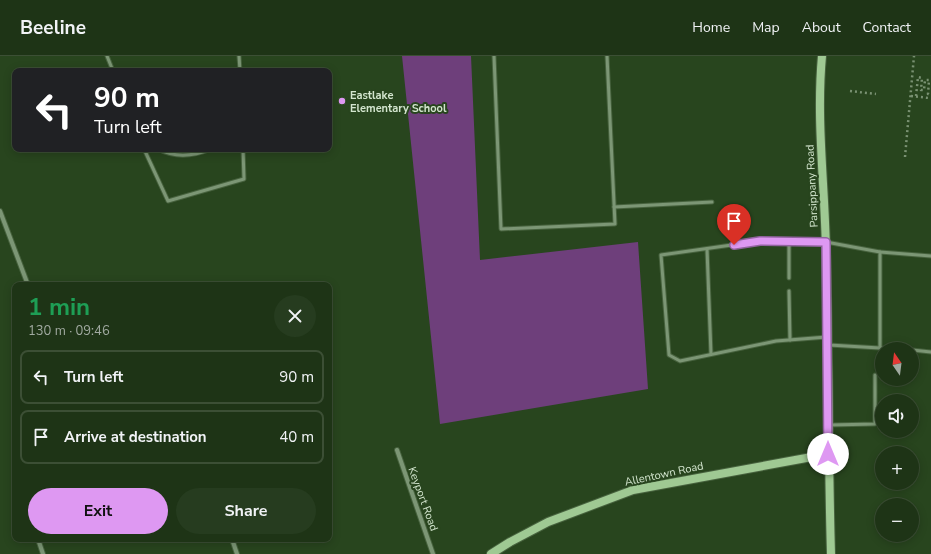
<!DOCTYPE html>
<meta charset="utf-8">
<style>
:root{--surface:#1e3416;--page:#263c1f;--text:#f1f3f6;--muted:#a1aaa1;--line:#3c4f35;--accent:#de98f2}
body{margin:0;font-family:"Nunito Sans",sans-serif;background:var(--page);color:var(--text);height:100vh;display:flex;flex-direction:column;font-size:15px;white-space:nowrap}
*{box-sizing:border-box;margin:0}
p{font-size:13px;color:var(--muted)}
.icon{flex:none;width:22px;height:22px;fill:none;stroke:currentColor;stroke-width:2;stroke-linecap:round;stroke-linejoin:round}
.map{position:relative;flex:1;overflow:hidden}
.sheet{position:absolute;left:12px;top:226px;width:320px;height:260px;display:flex;flex-direction:column;background:var(--surface);border-radius:8px;box-shadow:0 2px 10px #0003,0 0 0 1px var(--line)}
.sheet>*{flex:none}
.top-card{position:absolute;left:12px;top:12px;width:320px;height:84px;border-radius:8px;box-shadow:0 2px 10px #0003,0 0 0 1px var(--line);background:#202124;color:#fff;overflow:hidden}
.needle{width:26px;rotate:346deg}
.controls{position:absolute;left:875px;top:286px;display:grid;gap:8px}
.controls a{display:grid;place-items:center;width:44px;height:44px;border-radius:50%;background:var(--surface);box-shadow:0 2px 10px #0003,0 0 0 1px var(--line);font-size:20px}
.pin{position:absolute;display:grid;place-items:center;width:34px;height:34px;color:#fff;margin:-41px -17px;border-radius:50% 50% 50% 0;rotate:-45deg;box-shadow:0 0 4px #0007}
.pin .icon{rotate:45deg}
.me{position:absolute;width:44px;margin:-22px;rotate:0deg;stroke-linejoin:round;filter:drop-shadow(0 0 3px #0008)}
.turn{display:flex;align-items:center;gap:14px;height:84px;padding:0 16px;font-size:18px}
.turn .icon{width:52px;height:52px;stroke-width:2.5}
.turn b{display:block;font-size:28px;line-height:34px}
.round{display:grid;place-items:center;flex:none;width:42px;height:42px;border-radius:21px;background:var(--page)}
.head{display:flex;align-items:center;justify-content:space-between;height:68px;padding:0 16px}
h1{font-size:24px;font-weight:700;line-height:30px;color:#1e9e55}
.action{display:flex;gap:8px;margin-top:auto;padding:8px 16px}
.action a{flex:1;height:46px;border-radius:24px;background:var(--accent);color:#111;font-size:16px;font-weight:700;line-height:46px;text-align:center}
.action a+a{background:var(--page);color:var(--text)}
ul{padding:0;list-style:none}
li{display:flex;align-items:center;gap:12px;height:54px;margin:0 8px 6px;padding:0 8px;border:2px solid var(--line);border-radius:8px}
li div{flex:1}
li b{display:block;font-size:15px}
li em{font-style:normal}
header{display:flex;align-items:center;gap:24px;box-sizing:border-box;height:56px;padding:0 20px;background:var(--surface);border-bottom:1px solid var(--line)}
header strong{font-size:19px}
nav{display:flex;gap:22px;margin-inline-start:auto;font-size:14px}
.map>svg:first-child{display:block}
.green{fill:#6e3f7b}
.lines{fill:none;stroke-linecap:round;stroke-linejoin:round}
.lane-casing{stroke:#47623e;stroke-width:5}
.street-casing{stroke:#47623e;stroke-width:6}
.secondary-casing{stroke:#47623e;stroke-width:10}
.path{stroke:#799172;stroke-width:2.5;stroke-dasharray:2 3;stroke-linecap:butt}
.lane{stroke:#7c9675;stroke-width:3}
.street{stroke:#7c9675;stroke-width:4}
.secondary{stroke:#9fc993;stroke-width:8}
.route-casing{stroke:#90639d;stroke-width:10}
.route{stroke:#de98f2;stroke-width:7}
.poi-dot{fill:#de98f2;stroke:#28451e;stroke-width:1.5}
.labels{text-anchor:middle;dominant-baseline:central;stroke-width:4;stroke-linejoin:round;paint-order:stroke}
.poi-label{font-size:11px;font-weight:bold;fill:#d3e5ce;stroke:#28451e;text-anchor:start}
.street-label{font-size:11px;fill:#d3e5ce;stroke:#28451e}
</style>
<header>
<strong>Beeline</strong>
<nav><a>Home</a><a>Map</a><a>About</a><a>Contact</a></nav>
</header>
<div class="map">
<svg width="931" height="498" viewBox="0 0 931 498">
<rect width="100%" height="100%" fill="#28451e"/>
<!-- green -->
<path class="green" d="M402,0H471L480,204L638,186L648,333L440,368Z"/>
<g class="lines">
<defs>
<g id="lane">
<path d="M107,0L113,15"/>
<path d="M239,0L240,15"/>
<path d="M494,0L501,173L615,168L607,0"/>
<path d="M144,93L168,145L244,123L243,93"/>
<path d="M158,93C175,102 194,100 211,93"/>
<path d="M614,151L712,146"/>
<path d="M789,186V222"/>
<path d="M707,193L711,298"/>
<path d="M880,196L931,200"/>
<path d="M789,235L790,284"/>
<path d="M827,281L776,285L680,305L669,299L661,199L760,185L826,186L880,196V292L829,289"/>
<path d="M880,292L896,293"/>
<path d="M912,294L931,296"/>
<path d="M830,369L875,368V319"/>
</g>
<g id="street">
<path d="M0,155L28,229"/>
<path d="M397,394L433,498"/>
<path d="M38,483L43,498"/>
<path d="M232,483L237,498"/>
</g>
<g id="secondary">
<path d="M822,0C816,65 825,131 826,196C829,297 828,397 831,498"/>
<path d="M491,498L510,486L548,466L633,434L828,398"/>
</g>
</defs>
<!-- lane casing -->
<use href="#lane" class="lane-casing"/>
<!-- street casing -->
<use href="#street" class="street-casing"/>
<!-- secondary casing -->
<use href="#secondary" class="secondary-casing"/>
<!-- path -->
<g class="path">
<path d="M850,35L876,38"/>
<path d="M911,40L929,42"/>
<path d="M916,40L918,21L922,22L921,34H924L925,24H929L928,38H930"/>
<path d="M905,101L914,0"/>
</g>
<!-- lane -->
<use href="#lane" class="lane"/>
<!-- street -->
<use href="#street" class="street"/>
<!-- secondary -->
<use href="#secondary" class="secondary"/>
</g>
<g class="lines">
<defs>
<path id="route" d="M734,189L760,185L826,186L828,398"/>
</defs>
<!-- route casing -->
<use href="#route" class="route-casing"/>
<!-- route -->
<use href="#route" class="route"/>
</g>
<!-- markers -->
<circle class="poi-dot" cx="342" cy="45" r="4"/>
<g class="labels">
<!-- poi labels -->
<g class="poi-label">
<text x="350" y="39">Eastlake<tspan x="350" dy="13">Elementary School</tspan></text>
</g>
<!-- street labels -->
<g class="street-label">
<text transform="translate(812 130) rotate(-93)">Parsippany Road</text>
<text transform="translate(664 418) rotate(-12)">Allentown Road</text>
<text transform="translate(423 443) rotate(70)">Keyport Road</text>
</g>
</g>
</svg>
<div class="controls">
<a><svg class="needle" viewBox="-14 -14 28 28"><path d="M0-13l5 13h-10z" fill="#e53935"/><path d="M0 13l5-13h-10z" fill="#a1aaa1"/></svg></a>
<a><svg class="icon" aria-label="sound" viewBox="0 0 24 24"><path d="M4 9h4l5-4v14l-5-4H4zM17 9q2 3 0 6"/></svg></a>
<a>+</a>
<a>−</a>
</div>
<div class="pin" style="left:734px;top:189px;background:#d93025"><svg class="icon" aria-label="arrive" viewBox="0 0 24 24"><path d="M6 21V4h12l-3 4 3 4H6"/></svg></div>
<svg class="me" style="left:828px;top:398px" viewBox="-20 -20 40 40"><circle r="19" fill="#fff"/><path d="M0-13L10 11 0 6-10 11z" fill="#de98f2"/></svg>
<div class="top-card">
<div class="turn"><svg class="icon" aria-label="left" viewBox="0 0 24 24"><path d="M17 20v-9H6M10 6l-5 5 5 5"/></svg><div><b>90 m</b>Turn left</div></div>
</div>
<section class="sheet">
<div class="head"><div><h1>1 min</h1><p>130 m · 09:46</p></div><a class="round"><svg class="icon" aria-label="close" viewBox="0 0 24 24"><path d="M6 6l12 12M18 6L6 18"/></svg></a></div>
<ul>
<li><svg class="icon" aria-label="left" viewBox="0 0 24 24"><path d="M17 20v-9H6M10 6l-5 5 5 5"/></svg><div><b>Turn left</b></div><em>90 m</em></li>
<li><svg class="icon" aria-label="arrive" viewBox="0 0 24 24"><path d="M6 21V4h12l-3 4 3 4H6"/></svg><div><b>Arrive at destination</b></div><em>40 m</em></li>
</ul>
<div class="action"><a>Exit</a><a>Share</a></div>
</section>
</div>
